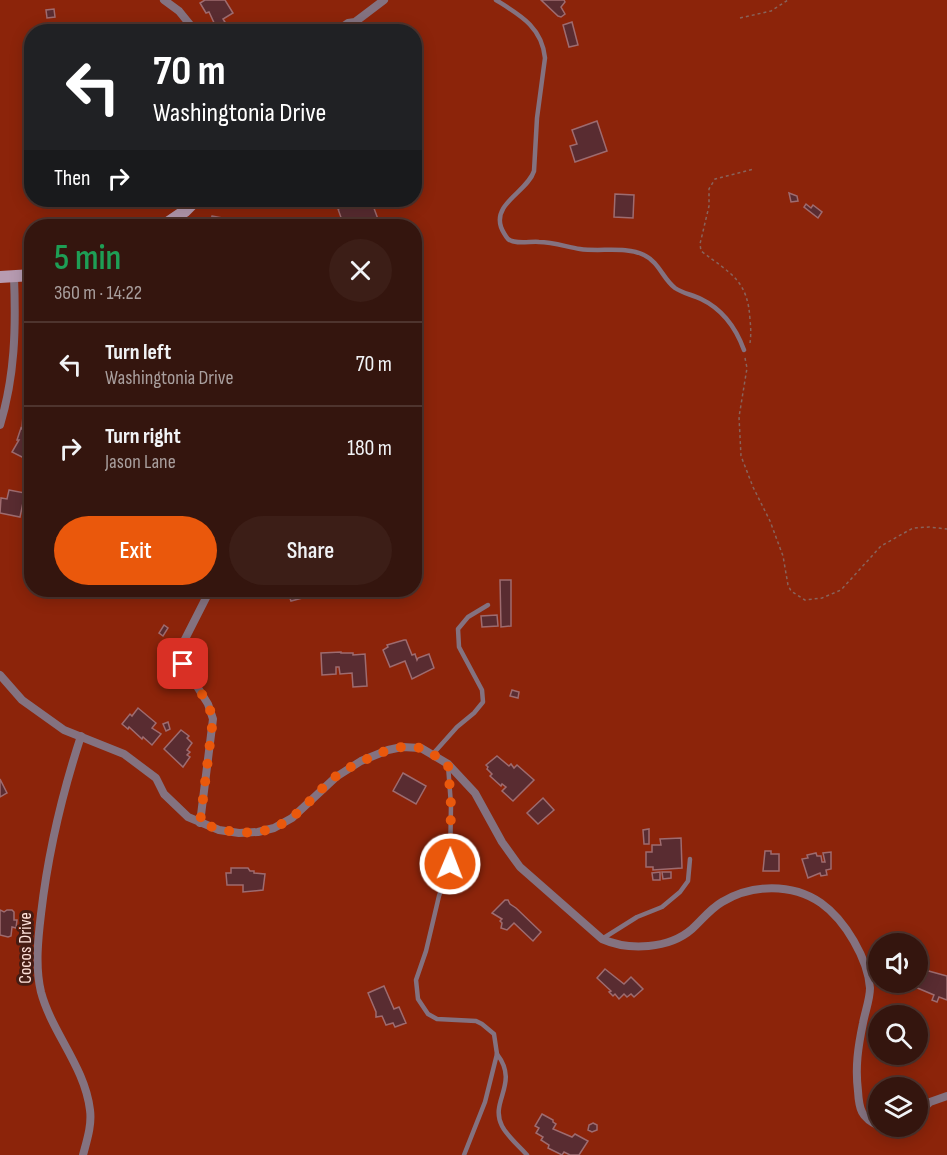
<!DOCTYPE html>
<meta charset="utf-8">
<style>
:root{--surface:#34150e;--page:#3c1e17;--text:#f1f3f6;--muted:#a99f9e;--line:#4e342e;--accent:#ea580c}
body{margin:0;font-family:"Sofia Sans Condensed",sans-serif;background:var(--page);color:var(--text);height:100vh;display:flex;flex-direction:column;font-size:22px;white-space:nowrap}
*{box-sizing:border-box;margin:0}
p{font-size:20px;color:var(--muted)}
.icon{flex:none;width:33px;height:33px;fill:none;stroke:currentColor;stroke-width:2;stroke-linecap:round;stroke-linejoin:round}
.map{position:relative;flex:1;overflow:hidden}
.details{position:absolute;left:24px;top:219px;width:398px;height:378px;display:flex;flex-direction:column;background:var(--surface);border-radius:24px;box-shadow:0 3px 15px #0003,0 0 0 2px var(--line)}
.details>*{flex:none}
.hud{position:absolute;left:24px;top:24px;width:398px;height:183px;border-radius:24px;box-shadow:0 3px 15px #0003,0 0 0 2px var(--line);background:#202124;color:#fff;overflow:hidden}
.fabs{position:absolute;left:868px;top:933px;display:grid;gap:12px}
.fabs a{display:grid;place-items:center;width:60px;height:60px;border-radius:50%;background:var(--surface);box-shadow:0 3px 15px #0003,0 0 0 2px var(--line);font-size:30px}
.pin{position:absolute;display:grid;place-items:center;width:51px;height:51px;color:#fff;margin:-26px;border-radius:12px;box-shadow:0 3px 9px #0006}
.me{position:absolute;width:66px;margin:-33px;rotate:1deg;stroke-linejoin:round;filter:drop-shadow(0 0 4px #0008)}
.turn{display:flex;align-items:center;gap:21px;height:126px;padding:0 30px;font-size:27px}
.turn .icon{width:78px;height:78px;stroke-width:2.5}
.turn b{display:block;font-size:42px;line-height:51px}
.then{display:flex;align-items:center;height:57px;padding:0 30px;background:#0003;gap:12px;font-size:22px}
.round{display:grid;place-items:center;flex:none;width:63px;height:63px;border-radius:32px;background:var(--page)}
.head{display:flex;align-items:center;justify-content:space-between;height:102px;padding:0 30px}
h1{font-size:36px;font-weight:600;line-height:45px;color:#1e9e55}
.button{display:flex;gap:12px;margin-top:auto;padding:12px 30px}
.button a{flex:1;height:69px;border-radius:36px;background:var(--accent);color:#fff;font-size:24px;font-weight:600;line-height:69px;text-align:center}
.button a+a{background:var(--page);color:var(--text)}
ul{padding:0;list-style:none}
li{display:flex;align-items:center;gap:18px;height:84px;padding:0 30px;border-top:2px solid var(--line)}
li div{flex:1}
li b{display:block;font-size:22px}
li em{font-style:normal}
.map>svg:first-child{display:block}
.green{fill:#8c240a;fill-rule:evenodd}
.building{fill:#592c31;stroke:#9e6b6f;stroke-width:1.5}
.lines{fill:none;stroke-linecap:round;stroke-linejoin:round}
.path{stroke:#88635b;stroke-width:1.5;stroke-dasharray:3 3;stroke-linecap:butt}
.lane{stroke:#847280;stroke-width:4.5}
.street{stroke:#847280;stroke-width:8}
.secondary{stroke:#b79bb1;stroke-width:12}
.route{stroke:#ea580c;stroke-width:10;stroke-dasharray:0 18}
.labels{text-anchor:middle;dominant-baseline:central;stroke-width:6;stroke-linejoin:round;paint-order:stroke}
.street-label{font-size:18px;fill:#ffe2db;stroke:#451c13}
</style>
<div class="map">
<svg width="947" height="1155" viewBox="0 0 947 1155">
<rect width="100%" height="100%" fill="#451c13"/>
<!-- green -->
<path class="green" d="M0,0H947V1155H0ZM32,32H414V200H32ZM32,226H414V590H32ZM879,944H918V982H879ZM879,1016H918V1054H879ZM879,1088H918V1126H879Z"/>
<!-- building -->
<g class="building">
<path d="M205,0H225L233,13L223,19L225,22L216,27L209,12L206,13L200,3Z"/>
<path d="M541,0H564L565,2L561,7L565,14L561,17L558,16Z"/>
<path d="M54,9L55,17L47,18L46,10Z"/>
<path d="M572,22L578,45L569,47L563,25Z"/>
<path d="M597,121L607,151L575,162L570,146L577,144L572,130Z"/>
<path d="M789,193L797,196L798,201L791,202Z"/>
<path d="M615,194L634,195L633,218L614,217Z"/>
<path d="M353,200H371L379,222L365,226H359L358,223L344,226L338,209L352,204Z"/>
<path d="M806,204L811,208L813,205L822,212L818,218L804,207Z"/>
<path d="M212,216L238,221L240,222L239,226H209Z"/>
<path d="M23,415L32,416V446L24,458L12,452L19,440H17L21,428L22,429Z"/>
<path d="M9,490L25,493L20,517L0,513L1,498L7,499Z"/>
<path d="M500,580H511V626L501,627Z"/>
<path d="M287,590H320L321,593L291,601Z"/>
<path d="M497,615L498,626L482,627L481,616Z"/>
<path d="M164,625L168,628L163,636L159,633Z"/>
<path d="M404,640H406L412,655L415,654L417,660L418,658L429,654L434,668L412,679L405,661L390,667L383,650L388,647L387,645Z"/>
<path d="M341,652V653H353V655L365,654L367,686L353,687L352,673L340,674L339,667H336V674L322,675L321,653Z"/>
<path d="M512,690L519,692L518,698L510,696Z"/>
<path d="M138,708L156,723L152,728L161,734L152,745L143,737L142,739L129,727L128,729L122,724L130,714L132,716Z"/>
<path d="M168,722L170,729L166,731L163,724Z"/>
<path d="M181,730L189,736L187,738L192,743L187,750L190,752L187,755L190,757L183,767L164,749Z"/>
<path d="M497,756L509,766L511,764L514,768L517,765L534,780L513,801L502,791L506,787L502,784L501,786L490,776L492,774L487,769L488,767L486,765Z"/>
<path d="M403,773L426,786L416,804L393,791Z"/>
<path d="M0,779L7,793L0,797Z"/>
<path d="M543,798L554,810L538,824L527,813Z"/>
<path d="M649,829V844H644L643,830Z"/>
<path d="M681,838L682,868L653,870V867H646V852H652V845H661L660,839Z"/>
<path d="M765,851H771V854H779V871H763Z"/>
<path d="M831,852V869L826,870L827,875L821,876L820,873L808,878L802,859L808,858L807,855L816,853L817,856H821L822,862H825L823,853Z"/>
<path d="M231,868H248L250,871H254V873L265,874L263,890L243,892V885H227L226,873H231Z"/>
<path d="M660,872V880H653L652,873Z"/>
<path d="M662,872H671V878L663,879Z"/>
<path d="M505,900H508L510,904L516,908L541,932L533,941L514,923L507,930L501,928L502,923L500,921L502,919L492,913Z"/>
<path d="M0,910L4,912L7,910H12L14,912V920H17L16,928L12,927L11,936L8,937L0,935Z"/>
<path d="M918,964L925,970L947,976V1000L939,997L937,1002L932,1000L934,995L915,987L909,982H918Z"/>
<path d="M605,969L624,984L631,977L643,989L634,997L631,994L627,997L624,994L619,999L615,994L613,996L609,992L611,991L597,978Z"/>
<path d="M384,986L394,1009L399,1007L406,1023L395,1027L393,1023L386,1025L382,1016L376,1017V1012L368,993Z"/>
<path d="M542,1114L553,1120V1122L556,1124L553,1129L572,1137L575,1134L588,1141L579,1155H570L564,1152L562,1155L548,1148L549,1145L541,1140L543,1137L536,1133L539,1128L535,1126Z"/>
<path d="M593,1123L597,1125V1130L592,1132L588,1130L589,1125Z"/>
</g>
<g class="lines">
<!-- path -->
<g class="path">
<path d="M740,18L771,11L788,0"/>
<path d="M750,343C751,336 751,328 750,320C748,280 731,274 701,251L700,244L709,206V189L715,179L754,169"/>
<path d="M745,358L747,368L739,417L741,456L753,487L770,521L783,556L788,585L791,591L805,600L822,598L841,590L881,546L913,528L929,527L947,529"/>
</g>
<!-- lane -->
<g class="lane">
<path d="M496,0C520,15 542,27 545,58L537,118L534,171C528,191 493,203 501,227C502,230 506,237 508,239C515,245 531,241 539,242C553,242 567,247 580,249C600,252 626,246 644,255C659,262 663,279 675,288C682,293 693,295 701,299C722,309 736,328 744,350"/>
<path d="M432,755L457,727L474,713L483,702L482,690L459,647L458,629L468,617L488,605"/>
<path d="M448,765L451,805L450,864L439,896L426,951L416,980L418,999L428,1014L437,1019L476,1021L482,1024L494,1034L497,1054L485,1102L464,1155"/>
<path d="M602,939L637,917L662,907L680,892L688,881L690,859"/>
<path d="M497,1054C520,1084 489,1101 502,1126C507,1136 519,1146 527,1155"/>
</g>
<!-- street -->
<g class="street">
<path d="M164,0L179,11L196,32"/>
<path d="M335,32L348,23L355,22L384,0"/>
<path d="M0,425C15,376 16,328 14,277"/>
<path d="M0,675L22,700L64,730L124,754L156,778L164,794L188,817L219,830L239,833L258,832L274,828L292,818L336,777L361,761L388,750L402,747L421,748L448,764L475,793L502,842L520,867L602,939C629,951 669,949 692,929C702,920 710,909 722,902C752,884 792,883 821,903C845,920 868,959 870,988C870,999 865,1012 863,1023C858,1047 855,1067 858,1091C859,1109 861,1118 879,1126"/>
<path d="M81,736C62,794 48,853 41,914C38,939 35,967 41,992C52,1033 85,1067 90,1110C92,1125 87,1140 83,1155"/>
<path d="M200,823L213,719L208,704L183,664L181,647L210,590"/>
<path d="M918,1113L930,1102L947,1096"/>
<path d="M879,1126L883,1128L897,1126"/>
</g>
<!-- secondary -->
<g class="secondary">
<path d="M163,226L185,211L196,200"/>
<path d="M0,277L32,275"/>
</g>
</g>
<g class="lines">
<!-- route -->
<path class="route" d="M183,664L208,704L213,719L200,823C231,834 263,839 291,818C307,806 320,789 335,777C347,768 362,761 376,755C389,749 405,744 420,748C429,751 440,759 448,764L451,805L450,864"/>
</g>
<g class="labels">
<!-- street labels -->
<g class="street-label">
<text transform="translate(25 948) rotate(-90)">Cocos Drive</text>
</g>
</g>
</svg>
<div class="fabs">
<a><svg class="icon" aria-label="sound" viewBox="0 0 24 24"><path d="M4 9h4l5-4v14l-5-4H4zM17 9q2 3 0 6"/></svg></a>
<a><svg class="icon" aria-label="search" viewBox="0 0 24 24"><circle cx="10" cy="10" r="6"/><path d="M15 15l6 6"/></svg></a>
<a><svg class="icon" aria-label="layers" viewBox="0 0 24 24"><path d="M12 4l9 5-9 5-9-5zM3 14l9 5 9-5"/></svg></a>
</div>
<div class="pin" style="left:183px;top:664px;background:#d93025"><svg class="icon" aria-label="arrive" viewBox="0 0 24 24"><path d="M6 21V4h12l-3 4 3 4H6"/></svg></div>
<svg class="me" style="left:450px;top:864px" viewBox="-20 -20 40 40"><circle r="17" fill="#ea580c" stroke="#fff" stroke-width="3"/><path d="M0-11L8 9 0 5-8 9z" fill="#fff"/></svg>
<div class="hud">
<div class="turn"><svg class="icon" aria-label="left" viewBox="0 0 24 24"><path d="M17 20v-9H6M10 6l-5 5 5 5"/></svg><div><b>70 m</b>Washingtonia Drive</div></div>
<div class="then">Then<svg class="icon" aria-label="right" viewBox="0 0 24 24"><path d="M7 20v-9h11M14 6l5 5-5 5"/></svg></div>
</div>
<section class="details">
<div class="head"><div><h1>5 min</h1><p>360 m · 14:22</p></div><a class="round"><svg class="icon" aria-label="close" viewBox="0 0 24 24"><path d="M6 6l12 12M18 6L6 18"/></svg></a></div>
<ul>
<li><svg class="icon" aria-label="left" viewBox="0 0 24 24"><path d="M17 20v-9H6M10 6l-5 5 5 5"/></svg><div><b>Turn left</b><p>Washingtonia Drive</p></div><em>70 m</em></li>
<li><svg class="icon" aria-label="right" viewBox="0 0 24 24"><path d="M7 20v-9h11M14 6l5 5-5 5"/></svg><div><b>Turn right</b><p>Jason Lane</p></div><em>180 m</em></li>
</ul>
<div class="button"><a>Exit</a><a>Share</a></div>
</section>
</div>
